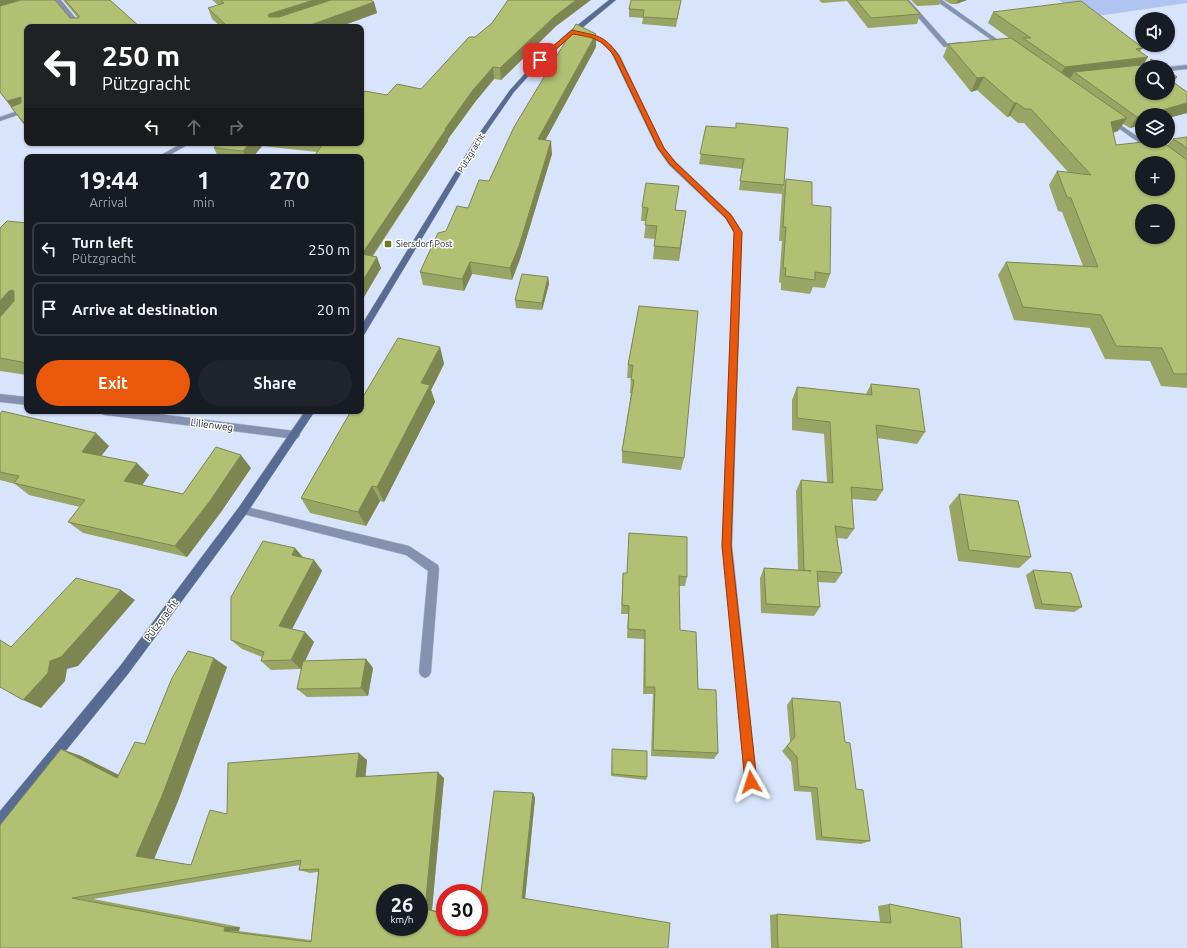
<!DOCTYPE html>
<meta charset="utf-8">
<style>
:root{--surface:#171b24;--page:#20242c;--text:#f1f3f6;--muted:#9ea1a6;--line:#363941;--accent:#ea580c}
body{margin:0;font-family:Ubuntu,sans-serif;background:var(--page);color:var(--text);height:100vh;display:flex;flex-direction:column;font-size:15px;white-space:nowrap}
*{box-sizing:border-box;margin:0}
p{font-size:13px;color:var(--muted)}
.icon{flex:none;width:22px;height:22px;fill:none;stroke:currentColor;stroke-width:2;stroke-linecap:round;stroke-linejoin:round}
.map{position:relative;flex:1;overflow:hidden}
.details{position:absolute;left:24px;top:154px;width:340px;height:260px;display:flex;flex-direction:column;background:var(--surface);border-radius:8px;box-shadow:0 1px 3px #0004}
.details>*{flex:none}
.top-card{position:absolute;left:24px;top:24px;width:340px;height:122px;border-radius:8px;box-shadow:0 1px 3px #0004;background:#202124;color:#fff;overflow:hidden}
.controls{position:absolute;left:1135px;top:12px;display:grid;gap:8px}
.controls a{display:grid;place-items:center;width:40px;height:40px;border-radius:50%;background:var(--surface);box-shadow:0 1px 3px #0004;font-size:20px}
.speed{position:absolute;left:376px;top:884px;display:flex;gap:8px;font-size:20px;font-weight:700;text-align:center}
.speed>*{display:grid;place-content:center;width:52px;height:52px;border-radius:50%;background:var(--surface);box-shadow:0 1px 3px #0004;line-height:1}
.speed small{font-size:10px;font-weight:400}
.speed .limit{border:6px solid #d22;background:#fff;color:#111}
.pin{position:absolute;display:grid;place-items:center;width:34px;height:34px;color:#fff;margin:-17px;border-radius:8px;box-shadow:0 2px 6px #0006}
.me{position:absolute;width:44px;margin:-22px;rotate:354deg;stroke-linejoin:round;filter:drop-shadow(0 0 3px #0008)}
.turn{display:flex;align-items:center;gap:14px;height:84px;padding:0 12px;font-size:18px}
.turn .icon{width:52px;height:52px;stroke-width:2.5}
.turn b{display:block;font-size:28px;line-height:34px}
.lanes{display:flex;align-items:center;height:38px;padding:0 12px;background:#0003;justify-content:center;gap:20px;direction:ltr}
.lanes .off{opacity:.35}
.eta{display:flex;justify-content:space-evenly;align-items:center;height:68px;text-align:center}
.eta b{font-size:24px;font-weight:700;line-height:28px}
.primary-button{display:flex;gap:8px;margin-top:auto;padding:8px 12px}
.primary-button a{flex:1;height:46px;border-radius:24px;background:var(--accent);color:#fff;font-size:16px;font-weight:700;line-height:46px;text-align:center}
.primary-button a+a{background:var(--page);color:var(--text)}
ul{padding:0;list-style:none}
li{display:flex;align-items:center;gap:12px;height:54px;margin:0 8px 6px;padding:0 4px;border:2px solid var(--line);border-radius:8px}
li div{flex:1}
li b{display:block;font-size:15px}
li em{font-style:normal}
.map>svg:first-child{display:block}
.green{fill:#afc4f1}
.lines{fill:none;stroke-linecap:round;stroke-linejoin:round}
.service-casing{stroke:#b7c2d7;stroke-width:1}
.minor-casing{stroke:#b7c2d7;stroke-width:1}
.secondary-casing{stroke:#b7c2d7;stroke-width:1}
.service{fill:#8592af;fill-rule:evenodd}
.minor{fill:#8592af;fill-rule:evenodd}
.secondary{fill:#586b93;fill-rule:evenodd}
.wall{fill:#99a564;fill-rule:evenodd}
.shaded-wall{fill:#7d8651}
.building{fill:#b2c074;stroke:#7d8651;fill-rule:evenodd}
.route{fill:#ea580c;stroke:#983908}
.poi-dot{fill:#6c7824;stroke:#fff;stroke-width:1.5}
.labels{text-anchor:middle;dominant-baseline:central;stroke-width:3;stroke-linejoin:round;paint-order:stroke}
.far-street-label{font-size:9px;fill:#202631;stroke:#fff}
.far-poi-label{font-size:9px;fill:#202631;stroke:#fff;text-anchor:start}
.street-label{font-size:10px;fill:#202631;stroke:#fff}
</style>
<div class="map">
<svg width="1187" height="948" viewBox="0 0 1187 948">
<rect width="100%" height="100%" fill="#d8e4fc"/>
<!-- green -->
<path class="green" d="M1059,0H1187V3L1084,18Z"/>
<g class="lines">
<defs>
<g id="service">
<path d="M903,0H909L948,44L961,42L964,44L963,45L944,47Z"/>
<path d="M243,506L409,546L438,565L439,569L431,672L429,676L425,678L421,676L419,672L428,571L406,555L239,513L238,510L239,507Z"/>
</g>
<g id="minor">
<path d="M55,0H61L83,27H77Z"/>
<path d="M935,0H942L1008,47L1003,48Z"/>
<path d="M583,32C600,36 610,42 620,56L664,148L675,161L731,214L742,232L732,545L757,782L756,787L751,788L746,787L745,782L722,545L734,232L725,218L669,165L657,148L611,52L600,42L581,35L580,34Z"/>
<path d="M1187,65V69L1168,71V67Z"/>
<path d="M27,108V112L0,121V117Z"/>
<path d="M1108,119H1112L1157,150L1153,152L1151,151L1108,121Z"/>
<path d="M183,143L189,144L166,157H157Z"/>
<path d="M0,394L27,397V405L0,402Z"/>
<path d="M100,411H135L295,431L298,432L300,435L298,438L295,439L105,415L102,414Z"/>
</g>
<g id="secondary">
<path d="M609,0H616L542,61L514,92L484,135L364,335L361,336V326L478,135L510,90L538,59L570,31Z"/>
<path d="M305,411H315L247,513L128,674L5,826L0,828V811L120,666L239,507Z"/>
</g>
</defs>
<!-- service casing -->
<use href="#service" class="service-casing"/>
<!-- minor casing -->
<use href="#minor" class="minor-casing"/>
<!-- secondary casing -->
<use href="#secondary" class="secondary-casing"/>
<!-- service -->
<use href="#service" class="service"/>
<!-- minor -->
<use href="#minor" class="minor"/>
<!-- secondary -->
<use href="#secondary" class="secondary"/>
</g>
<!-- wall -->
<g class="wall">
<path d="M0,0L70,18H78L63,0H110L140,27H27V129L0,92Z"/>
<path d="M212,0H371L374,2L377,13L339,27H221L212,19L208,8L218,5Z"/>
<path d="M681,0L676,27L642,24L643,18L629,17V9Z"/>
<path d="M819,0H909V2L920,14L917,24L868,28L847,1L822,3Z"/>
<path d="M911,0H941L939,5L917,6Z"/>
<path d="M944,0H967L956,4H951Z"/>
<path d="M993,12L1143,48L1140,51L1143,65L1148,64L1151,59L1177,77L1173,82L1187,113L1168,118V115H1142V125L1130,128L1123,124L1118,131L1113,133L1116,145L1167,146L1173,139L1187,137V388L1161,386L1150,361L1105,359L1090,328L1014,320L998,275L1006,262L1083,266L1062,212L1058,211L1049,185L1057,171L1068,172L1024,123H1018L1010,116L1007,117L977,90L971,92L943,57L948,44L1009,38L988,23Z"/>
<path d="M555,27L501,80L494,79L475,102L448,139V141L373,256L381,268L361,302V157H315L314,156L317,152L262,146L253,157H218L214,148L218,143H361L387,95L421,89L475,37Z"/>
<path d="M596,47L545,140L552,154L520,259L512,280L472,274L464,291L423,285L420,272L446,231L468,208Z"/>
<path d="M706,126L784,185L782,194L739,190L742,169L699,164Z"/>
<path d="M786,179L812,205L830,274L825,288L813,287L810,294L781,290V283L779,282L782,241H779L782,193Z"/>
<path d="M642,207L686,211L679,261L653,259L655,239L644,238L646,221H641Z"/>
<path d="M27,223V375L0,371V228Z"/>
<path d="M548,277L549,284L542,310L516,308L515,300Z"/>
<path d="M639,306L684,458L681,470L622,463V451L631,393H630L631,378H627L628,365Z"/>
<path d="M440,347L444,364L431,390L435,402L384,502L380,501L366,526L310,513L301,498L364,395Z"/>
<path d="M871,384L925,432L917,444L877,438L883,490L876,501L852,499L854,529L847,539L837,538L842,573L835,583L818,582L820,607L814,616L761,613L760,578L764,568L798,570L796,491L801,480L827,482L824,434L792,430V400L797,387L866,394Z"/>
<path d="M0,414L109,446L101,456L149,475L142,485L183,494L251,468L221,512L187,557L83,533L68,522L80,507L29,495L15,484L0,480Z"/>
<path d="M959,494L1031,557L1019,568L958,561L949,506Z"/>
<path d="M629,533L687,577L685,586H679L680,630L718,753L714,759L651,756L653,694H643L644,639L627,638L628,614H621L623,573H627Z"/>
<path d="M295,548L303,557L314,560L322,571L292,629L305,632L314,642L305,661L366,659L373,668L368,696L307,697L297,689L302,665L301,669L271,670L261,661L262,657L242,649L231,640Z"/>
<path d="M1033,570L1082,607L1074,612L1035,609L1026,575Z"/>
<path d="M227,667L178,801L154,859L191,865L227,814L367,760L365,776L444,778L432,910L445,913V927H479L533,793L535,798L525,898L668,948H0L61,749L81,756L118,775L145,744ZM300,865L299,870L310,873L318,872L311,940L239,931L240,927L93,899Z"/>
<path d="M792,698L845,742L856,789L870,841L861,844L816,840L811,792L794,791L791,762L782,751L790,742L787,705Z"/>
<path d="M612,752L647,777L646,780L611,776Z"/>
<path d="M889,904L962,948H771L770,915L777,914L880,922L878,906Z"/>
</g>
<!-- shaded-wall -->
<g class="shaded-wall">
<path d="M0,0H40L0,10Z"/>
<path d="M314,0H352L273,26L268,16L269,14Z"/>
<path d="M576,0H591L555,27L501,80L500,68L555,16Z"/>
<path d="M958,0H967L956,4Z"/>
<path d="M374,2L377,13L339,27H305Z"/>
<path d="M596,34V47L539,152L538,139Z"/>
<path d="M1148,57L1141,69L1074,72L1071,77L1058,78L1065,67Z"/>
<path d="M493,67L494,79L475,102L448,139V141L366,265L362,254L445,129L473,90Z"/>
<path d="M984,77L977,90L971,92L977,78Z"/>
<path d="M1177,77L1169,88V79Z"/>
<path d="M21,97L27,105L14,111L7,101Z"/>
<path d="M1014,103H1017L1010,116L1007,117Z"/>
<path d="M1187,103V113L1168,118V115H1143Z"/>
<path d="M1142,115V125L1130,128L1137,117Z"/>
<path d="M1127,118L1118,131L1102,136L1111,122Z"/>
<path d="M27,121V129L23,122Z"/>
<path d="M551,141L552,154L520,259L512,280L510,268Z"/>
<path d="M250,143H261L262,146L253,157H246L243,151Z"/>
<path d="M686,211L684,225L679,261L680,248Z"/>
<path d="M377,257L381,268L361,302V284Z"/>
<path d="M470,262L472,274L464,291L462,279Z"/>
<path d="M548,277L549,284L542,310V303Z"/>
<path d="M12,290L27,306L0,333V301L9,291Z"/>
<path d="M440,347L444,364L431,390L435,402L384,502L377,487L421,383Z"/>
<path d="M96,433L109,446L95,464L82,452Z"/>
<path d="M241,455L251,468L221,512L187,557L175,546Z"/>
<path d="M137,463L149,475L137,493L124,481Z"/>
<path d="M372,486L380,501L366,526L358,512Z"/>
<path d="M295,548L304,559L292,555Z"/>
<path d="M314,560L322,571L289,635L279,626Z"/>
<path d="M121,590L135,600L78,666L67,669L65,681L41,708L23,700L50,661Z"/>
<path d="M305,632L314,642L301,669L291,660Z"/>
<path d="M214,658L227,667L178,801L154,859L136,856Z"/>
<path d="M366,659L373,668L368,696L361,688Z"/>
<path d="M61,749L81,756L135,783L117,778Z"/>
<path d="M359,753L367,760L365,783L356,777Z"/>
<path d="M438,772L444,778L432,910L445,913V914L425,909Z"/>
<path d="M533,793L535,798L525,900L522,898Z"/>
<path d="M225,927H240L239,931H224Z"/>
</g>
<!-- building -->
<g class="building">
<path d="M21,0H55L70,18H79V16L65,0H110L140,27L145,25L148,27H27V121L23,122L11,107L21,103V97L7,101L0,92V6Z"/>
<path d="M221,0H314L269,14L268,16L269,17H279L331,0H371L374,2L305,27H228L208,8L224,3Z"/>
<path d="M508,0H576L555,16L500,68L493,67L473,90L445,129H446L362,254L377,257L361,284V157H324L314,156L324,143H361V96L365,91L387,95L397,84L421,89L469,37H475L492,23Z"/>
<path d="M631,0H681L677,19L643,17L644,10L629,9Z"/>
<path d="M856,0H907L920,14L871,18Z"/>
<path d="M1081,1L1143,48L1136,49L1148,57L1065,67L1023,38H1031L993,12Z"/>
<path d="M576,24L596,34L538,139L551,141L519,246L510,268L470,262L462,279L420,272L438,233L446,231L457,206L468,208L479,180L489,181L514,127Z"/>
<path d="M1011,38L1127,118L1111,122L1116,145L1152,141H1161L1187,160V374H1174L1162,348L1116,346L1101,315L1023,307L1006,262L1098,267L1071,198L1067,197L1057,171L1091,175L1031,109H1025L1017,103H1014L984,77L977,78L948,44ZM1142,163H1168V189H1142ZM1142,211H1168V237H1142Z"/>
<path d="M1151,59L1163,67H1142V93H1168V71L1177,77L1169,79L1187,92V103L1137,117L1074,72L1150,64Z"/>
<path d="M736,123L788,128L784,185L740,181L744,159L700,154L706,126L736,128Z"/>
<path d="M1187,137V149L1183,145L1173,139Z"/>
<path d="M218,143H250L243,151L214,148Z"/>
<path d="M786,179L812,182V205L831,207L830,274L815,272V280L785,276L786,268H783L786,227H783Z"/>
<path d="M646,183L679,186L675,210L686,211L680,248L654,246L657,226L645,225L648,208L642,207Z"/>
<path d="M7,221L27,223V363L0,358V317L14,301V291L12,290L9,291L0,301V228Z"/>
<path d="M522,274L548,277L542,303L515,300Z"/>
<path d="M639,306L698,311L684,458L622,451L634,380H631L633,365H628Z"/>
<path d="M398,338L440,347L421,383L430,385L377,487L372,486L358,512L301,498L351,411H361V395H364Z"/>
<path d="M871,384L919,389L925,432L876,425L883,490L851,487L854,529L835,526L842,573L817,571L820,607L766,604L764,568L811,571L804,570L801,480L833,483L830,422L797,418V387L872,395Z"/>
<path d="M2,411L96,433L82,452L137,463L124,481L183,494L216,447L241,455L210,501L175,546L68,522L85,500L14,483L19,476L0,472V414Z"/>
<path d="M959,494L1018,501L1031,557L969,550Z"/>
<path d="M629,533L687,537V577L679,576L680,630L696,632L698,689L716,690L718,753L653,750L655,687H645V630L628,629L629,606L622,605L623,573H627Z"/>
<path d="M263,541L295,548L292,555L314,560L279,626L305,632L291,660L261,661L264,652L231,640V597Z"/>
<path d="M1033,570L1071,573L1082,607L1042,604Z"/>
<path d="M76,578L121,590L61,657L50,661L48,673L23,700L0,687V640L11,647Z"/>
<path d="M188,651L214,658L162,796L136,856L191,865L210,810L227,814L228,763L359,753L356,777L438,772L425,909L445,914V927H479V907L494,791L533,793L522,898L670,923L668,948H0V825L61,749L117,778L135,742L145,744L172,678ZM301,860L299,870L319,869L311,942L224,931L225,927L72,898ZM385,893H419V927H385Z"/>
<path d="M366,659L361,688L297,689L303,661Z"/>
<path d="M792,698L840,702L845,742L850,743L856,789L863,790L870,841L822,837L817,788L799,786L797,757L787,746L795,737Z"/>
<path d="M612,749L647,751V777L612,774Z"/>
<path d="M889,904L960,918L962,948H778L777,914L891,923Z"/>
</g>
<!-- route -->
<path class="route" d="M572,30C597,36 604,34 619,56L664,148L675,162L731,215L742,232L731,546L757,782L755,786L751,788L747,786L745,782L722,546L734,232L726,218L670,164L658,148L614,56C601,38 594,38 573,34L542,62H538V59Z"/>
<!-- markers -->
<rect class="poi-dot" x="384" y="240" width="8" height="8" rx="2"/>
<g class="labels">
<!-- far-street labels -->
<g class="far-street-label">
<text transform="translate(471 153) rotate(-59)">Pützgracht</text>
</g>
<!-- far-poi labels -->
<g class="far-poi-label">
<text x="396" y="244">Siersdorf Post</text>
</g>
<!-- street labels -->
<g class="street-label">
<text transform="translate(212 425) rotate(7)">Lilienweg</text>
<text transform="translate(161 620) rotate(-53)">Pützgracht</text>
</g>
</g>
</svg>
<div class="controls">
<a><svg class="icon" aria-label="sound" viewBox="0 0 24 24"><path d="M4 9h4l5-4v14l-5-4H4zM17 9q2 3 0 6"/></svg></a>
<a><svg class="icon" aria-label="search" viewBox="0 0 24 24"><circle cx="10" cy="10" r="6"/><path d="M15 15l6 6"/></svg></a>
<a><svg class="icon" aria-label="layers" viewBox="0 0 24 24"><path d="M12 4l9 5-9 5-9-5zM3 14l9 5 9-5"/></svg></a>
<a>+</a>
<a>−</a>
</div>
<div class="speed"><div>26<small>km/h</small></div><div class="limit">30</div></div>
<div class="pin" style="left:540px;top:60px;background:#d93025"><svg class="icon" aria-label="arrive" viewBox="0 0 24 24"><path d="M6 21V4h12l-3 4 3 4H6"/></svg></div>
<svg class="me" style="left:751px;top:782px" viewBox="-20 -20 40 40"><path d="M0-17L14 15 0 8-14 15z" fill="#ea580c" stroke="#fff" stroke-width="4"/></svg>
<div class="top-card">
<div class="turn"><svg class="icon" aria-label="left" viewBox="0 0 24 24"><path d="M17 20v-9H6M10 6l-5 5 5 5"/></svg><div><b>250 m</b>Pützgracht</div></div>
<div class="lanes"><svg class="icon" aria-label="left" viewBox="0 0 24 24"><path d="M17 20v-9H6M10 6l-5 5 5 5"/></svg><svg class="icon off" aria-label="ahead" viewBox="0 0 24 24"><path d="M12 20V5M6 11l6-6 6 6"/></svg><svg class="icon off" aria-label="right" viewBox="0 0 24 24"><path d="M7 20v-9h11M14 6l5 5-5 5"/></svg></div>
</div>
<section class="details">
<div class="eta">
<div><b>19:44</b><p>Arrival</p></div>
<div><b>1</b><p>min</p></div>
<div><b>270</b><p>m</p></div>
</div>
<ul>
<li><svg class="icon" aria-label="left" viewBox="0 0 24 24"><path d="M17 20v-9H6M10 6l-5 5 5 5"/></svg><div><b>Turn left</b><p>Pützgracht</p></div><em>250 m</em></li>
<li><svg class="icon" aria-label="arrive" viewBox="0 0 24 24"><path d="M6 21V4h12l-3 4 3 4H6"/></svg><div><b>Arrive at destination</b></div><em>20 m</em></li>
</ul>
<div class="primary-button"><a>Exit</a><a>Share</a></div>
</section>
</div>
